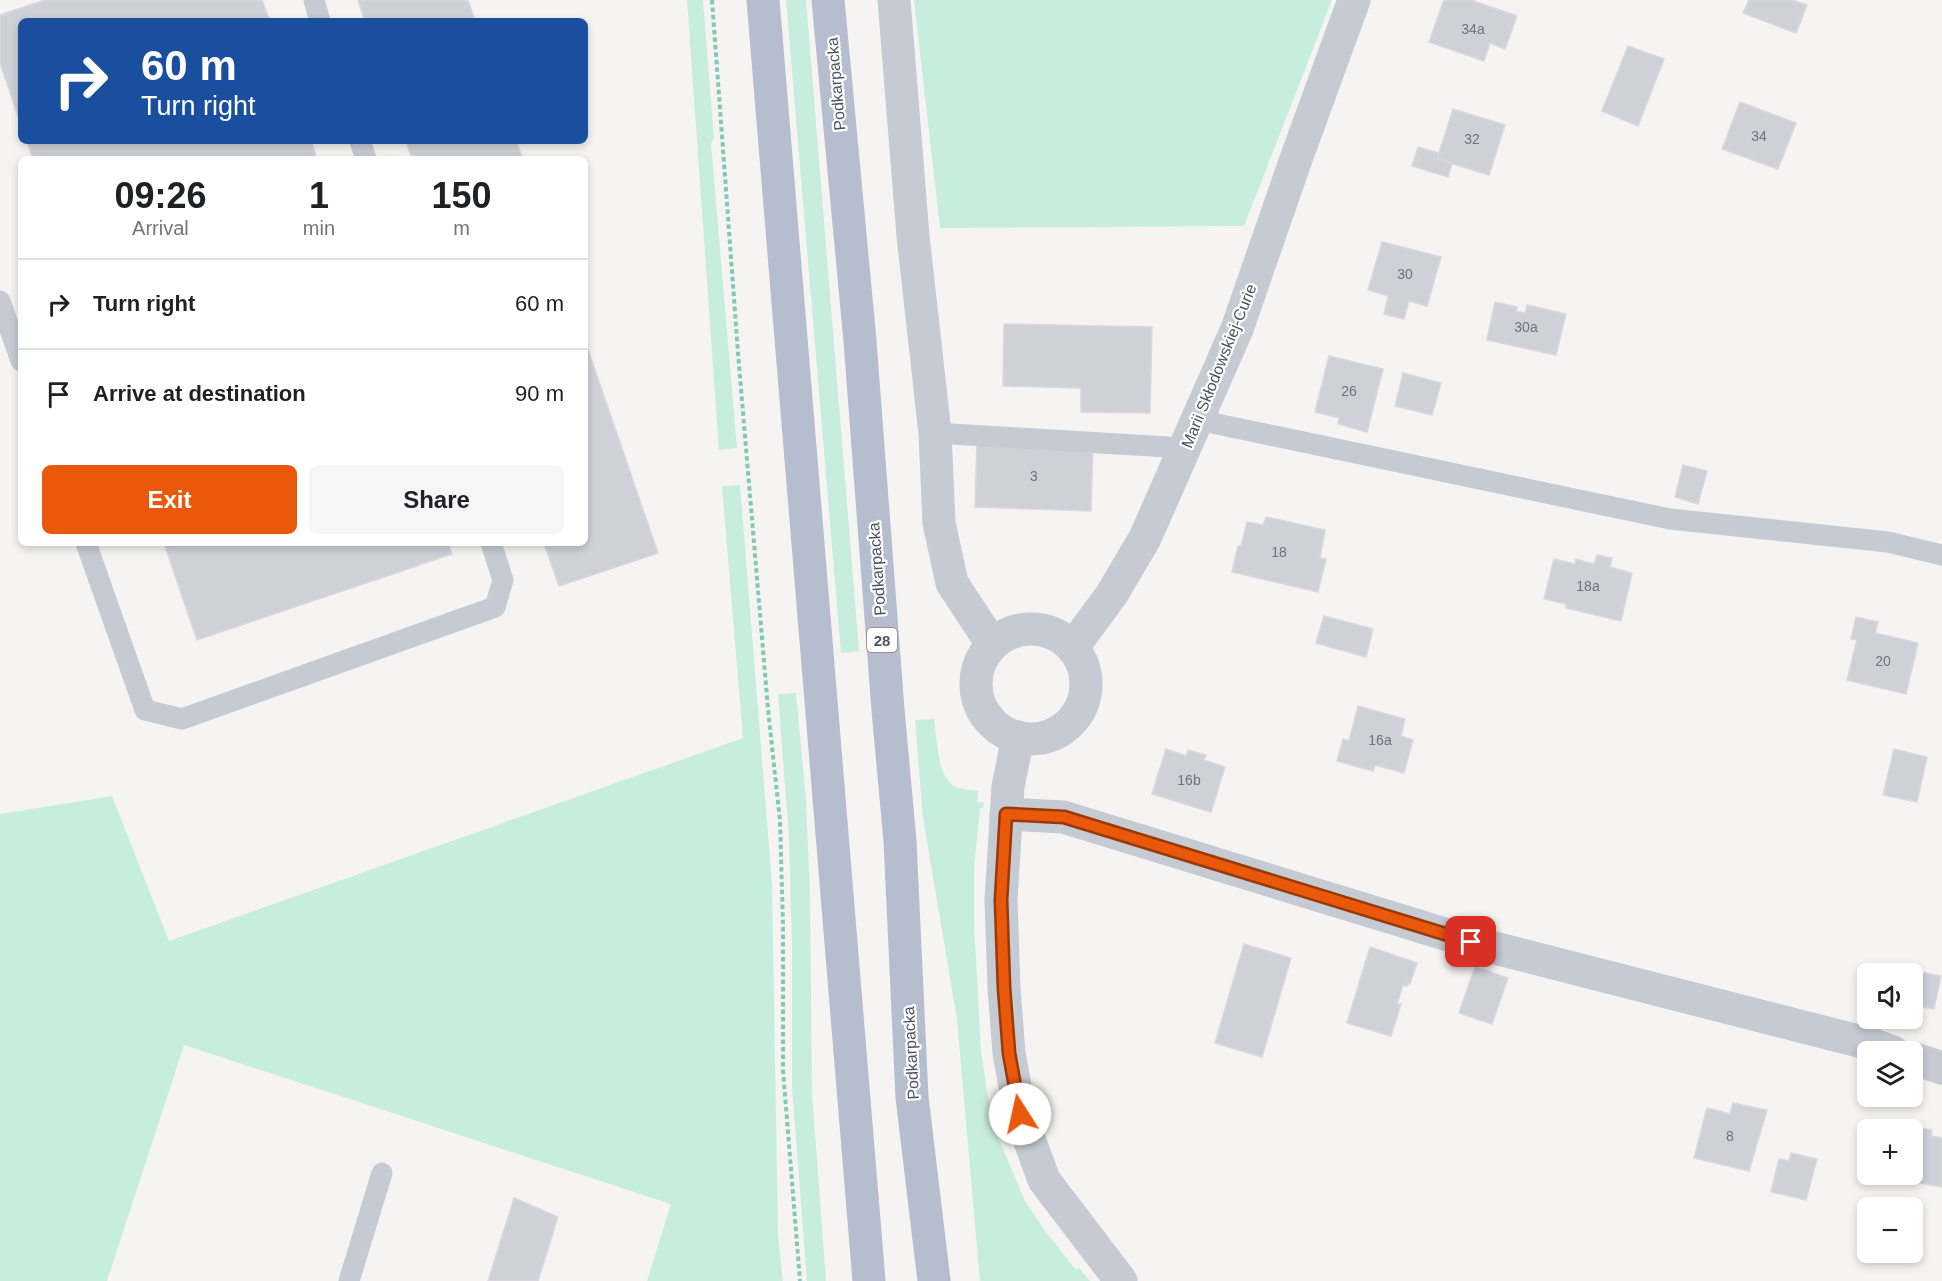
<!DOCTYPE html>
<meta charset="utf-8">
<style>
:root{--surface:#fff;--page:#f6f6f6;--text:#202124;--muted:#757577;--line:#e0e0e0;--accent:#ea580c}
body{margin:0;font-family:Helvetica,sans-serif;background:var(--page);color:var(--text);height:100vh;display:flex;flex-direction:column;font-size:22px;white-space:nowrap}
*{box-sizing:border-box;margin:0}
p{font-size:20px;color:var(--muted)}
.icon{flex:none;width:33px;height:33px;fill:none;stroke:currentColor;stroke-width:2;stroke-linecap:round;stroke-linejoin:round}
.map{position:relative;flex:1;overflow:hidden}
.panel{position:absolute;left:18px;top:156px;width:570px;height:390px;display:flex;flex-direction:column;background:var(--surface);border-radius:9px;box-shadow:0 3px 9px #0003}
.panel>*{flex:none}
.banner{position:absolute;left:18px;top:18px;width:570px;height:126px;border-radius:9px;box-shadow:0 3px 9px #0003;background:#1a4fa0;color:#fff;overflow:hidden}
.fabs{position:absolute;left:1857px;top:963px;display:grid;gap:12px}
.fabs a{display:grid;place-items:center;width:66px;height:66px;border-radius:9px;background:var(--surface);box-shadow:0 3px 9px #0003;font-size:30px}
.pin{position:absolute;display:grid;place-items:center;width:51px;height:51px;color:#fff;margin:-26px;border-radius:12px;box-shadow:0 3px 9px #0006}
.me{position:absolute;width:66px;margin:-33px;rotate:350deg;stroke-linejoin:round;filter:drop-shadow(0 0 4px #0008)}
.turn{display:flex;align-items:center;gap:21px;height:126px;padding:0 24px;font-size:27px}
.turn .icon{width:78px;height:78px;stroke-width:2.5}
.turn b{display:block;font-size:42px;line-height:51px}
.eta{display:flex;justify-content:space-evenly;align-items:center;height:102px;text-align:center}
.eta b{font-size:36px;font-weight:800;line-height:42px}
.button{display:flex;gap:12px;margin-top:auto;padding:12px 24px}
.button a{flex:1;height:69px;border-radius:9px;background:var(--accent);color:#fff;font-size:24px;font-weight:800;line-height:69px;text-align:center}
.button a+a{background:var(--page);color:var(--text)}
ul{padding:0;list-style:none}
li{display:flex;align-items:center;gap:18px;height:90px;padding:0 24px;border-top:2px solid var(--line)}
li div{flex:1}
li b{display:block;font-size:22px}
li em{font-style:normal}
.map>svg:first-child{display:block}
.green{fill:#c7edde}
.building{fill:#d0d1d8;stroke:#d8d8dd;stroke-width:1.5}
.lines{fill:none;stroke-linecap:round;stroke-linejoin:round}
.path{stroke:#81c9b6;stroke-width:4;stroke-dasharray:4.5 3;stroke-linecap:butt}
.lane{stroke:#c5cad3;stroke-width:21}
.street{stroke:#c5cad3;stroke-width:33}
.primary{stroke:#b5bdcf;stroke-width:33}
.route-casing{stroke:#983908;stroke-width:15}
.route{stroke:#ea580c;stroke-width:10}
.labels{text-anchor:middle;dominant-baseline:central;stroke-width:4.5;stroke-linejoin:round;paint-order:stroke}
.number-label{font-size:14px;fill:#6d727d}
.shield{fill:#fff;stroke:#82868f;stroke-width:1.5}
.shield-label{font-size:15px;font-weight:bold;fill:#4c525f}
.street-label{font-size:16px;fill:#4c525f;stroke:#fff}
</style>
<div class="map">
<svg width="1942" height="1281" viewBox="0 0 1942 1281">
<rect width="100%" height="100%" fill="#f5f4f3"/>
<!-- green -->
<g class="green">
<path d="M687,0H703L714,138L711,144L737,448L719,450Z"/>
<path d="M786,0H806L859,651L841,653Z"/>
<path d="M914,0H1332L1244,226L940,228Z"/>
<path d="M740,485L772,884L778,1237L783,1281H647L671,1204L184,1045L107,1281H0V814L112,796L169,941L743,738L722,486Z"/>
<path d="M796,693L806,800L810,893L812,1093L826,1281H807L792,1088V949L789,838L778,694Z"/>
<path d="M934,719C937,737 937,776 954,786C961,790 971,790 978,791L977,802L984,803L983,808H980L974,869V923L981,1051L988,1098L998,1137L1025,1201L1046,1232L1076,1270L1079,1268L1090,1281H980L957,1019L923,818L915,720Z"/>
</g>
<!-- building -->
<g class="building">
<path d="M45,0H262L270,21H21V125L0,63V15Z"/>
<path d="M358,0H468L475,21H365Z"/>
<path d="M1444,0H1471L1517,16L1505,49L1490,43L1484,61L1429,42Z"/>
<path d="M1749,0H1792L1807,5L1796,33L1743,13Z"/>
<path d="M1628,46L1664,59L1638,126L1602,111Z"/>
<path d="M1740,102L1796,123L1778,169L1722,149Z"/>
<path d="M1453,109L1505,125L1489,175L1437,159Z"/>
<path d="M27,141H311L317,159H33Z"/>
<path d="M406,141H516L523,159H412Z"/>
<path d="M1418,147L1439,153L1437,159L1452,163L1448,177L1412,166Z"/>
<path d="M1382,242L1441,257L1427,306L1409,301L1404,319L1384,314L1388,296L1368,290Z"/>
<path d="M1495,302L1517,307L1516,311L1525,313L1527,305L1566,314L1556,355L1487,340Z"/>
<path d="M1004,324L1152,327L1150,413L1081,412V388L1003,386Z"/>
<path d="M585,341L658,553L559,586L544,543H585Z"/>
<path d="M1329,356L1383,369L1367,432L1338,424L1339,418L1315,412Z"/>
<path d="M1403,373L1441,383L1432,415L1395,406Z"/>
<path d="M977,441L1093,445L1091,511L975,507Z"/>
<path d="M1683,465L1707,471L1698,504L1675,497Z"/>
<path d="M1266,517L1325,530L1320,558L1326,559L1318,592L1232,572L1238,546H1241L1247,522L1263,525Z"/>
<path d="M164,543H448L452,554L197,640Z"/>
<path d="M1597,555L1612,558L1610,567L1632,573L1621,621L1566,608V604L1544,599L1554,559L1575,564L1576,559L1594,564Z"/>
<path d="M1324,616L1373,629L1366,657L1316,643Z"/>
<path d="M1856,617L1878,622L1875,633L1918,643L1906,694L1847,680L1857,640L1851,639Z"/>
<path d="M1358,706L1405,719L1401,736L1413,740L1404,773L1375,765L1373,771L1337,761L1343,739L1349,741Z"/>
<path d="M1166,749L1186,756L1188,750L1206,755L1204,760L1225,767L1211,812L1152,794Z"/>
<path d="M1894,749L1927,757L1917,802L1883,795Z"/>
<path d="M1244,944L1291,958L1262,1057L1215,1043Z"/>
<path d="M1370,947L1417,963L1410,984L1408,983L1407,986L1403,985L1397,1004H1401L1391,1036L1347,1023Z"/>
<path d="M1475,967L1508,978L1492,1024L1459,1013Z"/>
<path d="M1902,968L1941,976L1934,1009L1912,1005V974H1901Z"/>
<path d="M1733,1103L1767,1110L1749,1171L1694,1158L1707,1108L1730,1114Z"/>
<path d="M1881,1124L1897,1127V1130H1880Z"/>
<path d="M1898,1125L1932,1130L1931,1136L1942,1138V1187L1889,1178L1890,1174H1912V1130H1897Z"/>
<path d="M1791,1153L1817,1159L1806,1200L1771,1192L1779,1159L1789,1161Z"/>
<path d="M514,1198L558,1217L538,1281H488Z"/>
</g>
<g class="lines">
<!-- path -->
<path class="path" d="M712,0L738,353L768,709L780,821L783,924V1070L800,1281"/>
<!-- lane -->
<g class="lane">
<path d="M314,0L320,21"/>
<path d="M360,141L366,159"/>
<path d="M0,301L21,361"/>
<path d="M1198,420L1670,519L1888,542L1942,555"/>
<path d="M935,433L1185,448"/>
<path d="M86,543L145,710L182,719L495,607L503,580L491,543"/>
<path d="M349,1281L382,1173"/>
</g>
<!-- street -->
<g class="street">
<path d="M894,0L913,236L935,433L939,523L952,583L992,644"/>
<circle cx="1031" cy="684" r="55"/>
<path d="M1073,647L1112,594L1145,538L1237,329L1296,159L1354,0"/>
<path d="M1018,737L1008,787L1001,900L1004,988L1009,1053L1020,1114L1044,1180L1121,1281"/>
<path d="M1006,814L1063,817L1471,942L1874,1045L1893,1052"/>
<path d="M1912,1058L1942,1068"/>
</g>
<!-- primary -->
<g class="primary">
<path d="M763,0L869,1281"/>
<path d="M828,0L860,341L888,710L900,841L912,1097L934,1281"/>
</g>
</g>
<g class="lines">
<defs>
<path id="route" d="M1020,1114L1009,1053L1004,988L1001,900L1006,814L1064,817L1471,942"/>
</defs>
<!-- route casing -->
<use href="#route" class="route-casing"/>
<!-- route -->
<use href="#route" class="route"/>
</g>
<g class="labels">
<!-- number labels -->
<g class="number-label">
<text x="1473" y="29">34a</text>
<text x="1759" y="136">34</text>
<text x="1472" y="139">32</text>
<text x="1405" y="274">30</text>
<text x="1526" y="327">30a</text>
<text x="1349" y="391">26</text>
<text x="1034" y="476">3</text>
<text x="1279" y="552">18</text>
<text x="1588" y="586">18a</text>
<text x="1883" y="661">20</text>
<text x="1380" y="740">16a</text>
<text x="1189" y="780">16b</text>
<text x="1730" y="1136">8</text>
</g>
<!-- shield labels -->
<rect class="shield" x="867" y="628" width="30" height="24" rx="4.5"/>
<g class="shield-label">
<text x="882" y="640">28</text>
</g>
<!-- street labels -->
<g class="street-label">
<text transform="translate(836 84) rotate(-95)">Podkarpacka</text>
<text transform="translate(1219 366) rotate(-68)">Marii Skłodowskiej-Curie</text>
<text transform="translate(877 569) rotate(-94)">Podkarpacka</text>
<text transform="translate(911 1053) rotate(-93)">Podkarpacka</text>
</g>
</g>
</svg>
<div class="fabs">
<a><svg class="icon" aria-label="sound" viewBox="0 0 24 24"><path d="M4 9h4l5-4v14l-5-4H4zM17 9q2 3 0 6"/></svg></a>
<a><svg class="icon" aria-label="layers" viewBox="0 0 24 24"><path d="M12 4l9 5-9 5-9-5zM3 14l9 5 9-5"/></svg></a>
<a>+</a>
<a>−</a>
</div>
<div class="pin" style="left:1471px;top:942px;background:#d93025"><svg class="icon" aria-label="arrive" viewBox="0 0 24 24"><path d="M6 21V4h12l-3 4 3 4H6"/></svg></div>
<svg class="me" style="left:1020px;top:1114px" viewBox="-20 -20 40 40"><circle r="19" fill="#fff"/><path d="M0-13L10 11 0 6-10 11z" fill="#ea580c"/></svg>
<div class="banner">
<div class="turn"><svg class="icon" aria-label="right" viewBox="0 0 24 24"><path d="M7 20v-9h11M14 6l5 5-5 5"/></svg><div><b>60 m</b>Turn right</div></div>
</div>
<section class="panel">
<div class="eta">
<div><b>09:26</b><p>Arrival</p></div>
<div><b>1</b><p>min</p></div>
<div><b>150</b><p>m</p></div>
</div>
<ul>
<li><svg class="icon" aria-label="right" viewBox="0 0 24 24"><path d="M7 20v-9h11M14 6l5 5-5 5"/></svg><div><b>Turn right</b></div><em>60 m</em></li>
<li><svg class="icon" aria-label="arrive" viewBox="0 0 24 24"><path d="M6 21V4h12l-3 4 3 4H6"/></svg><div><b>Arrive at destination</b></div><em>90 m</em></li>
</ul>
<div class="button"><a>Exit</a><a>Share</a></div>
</section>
</div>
